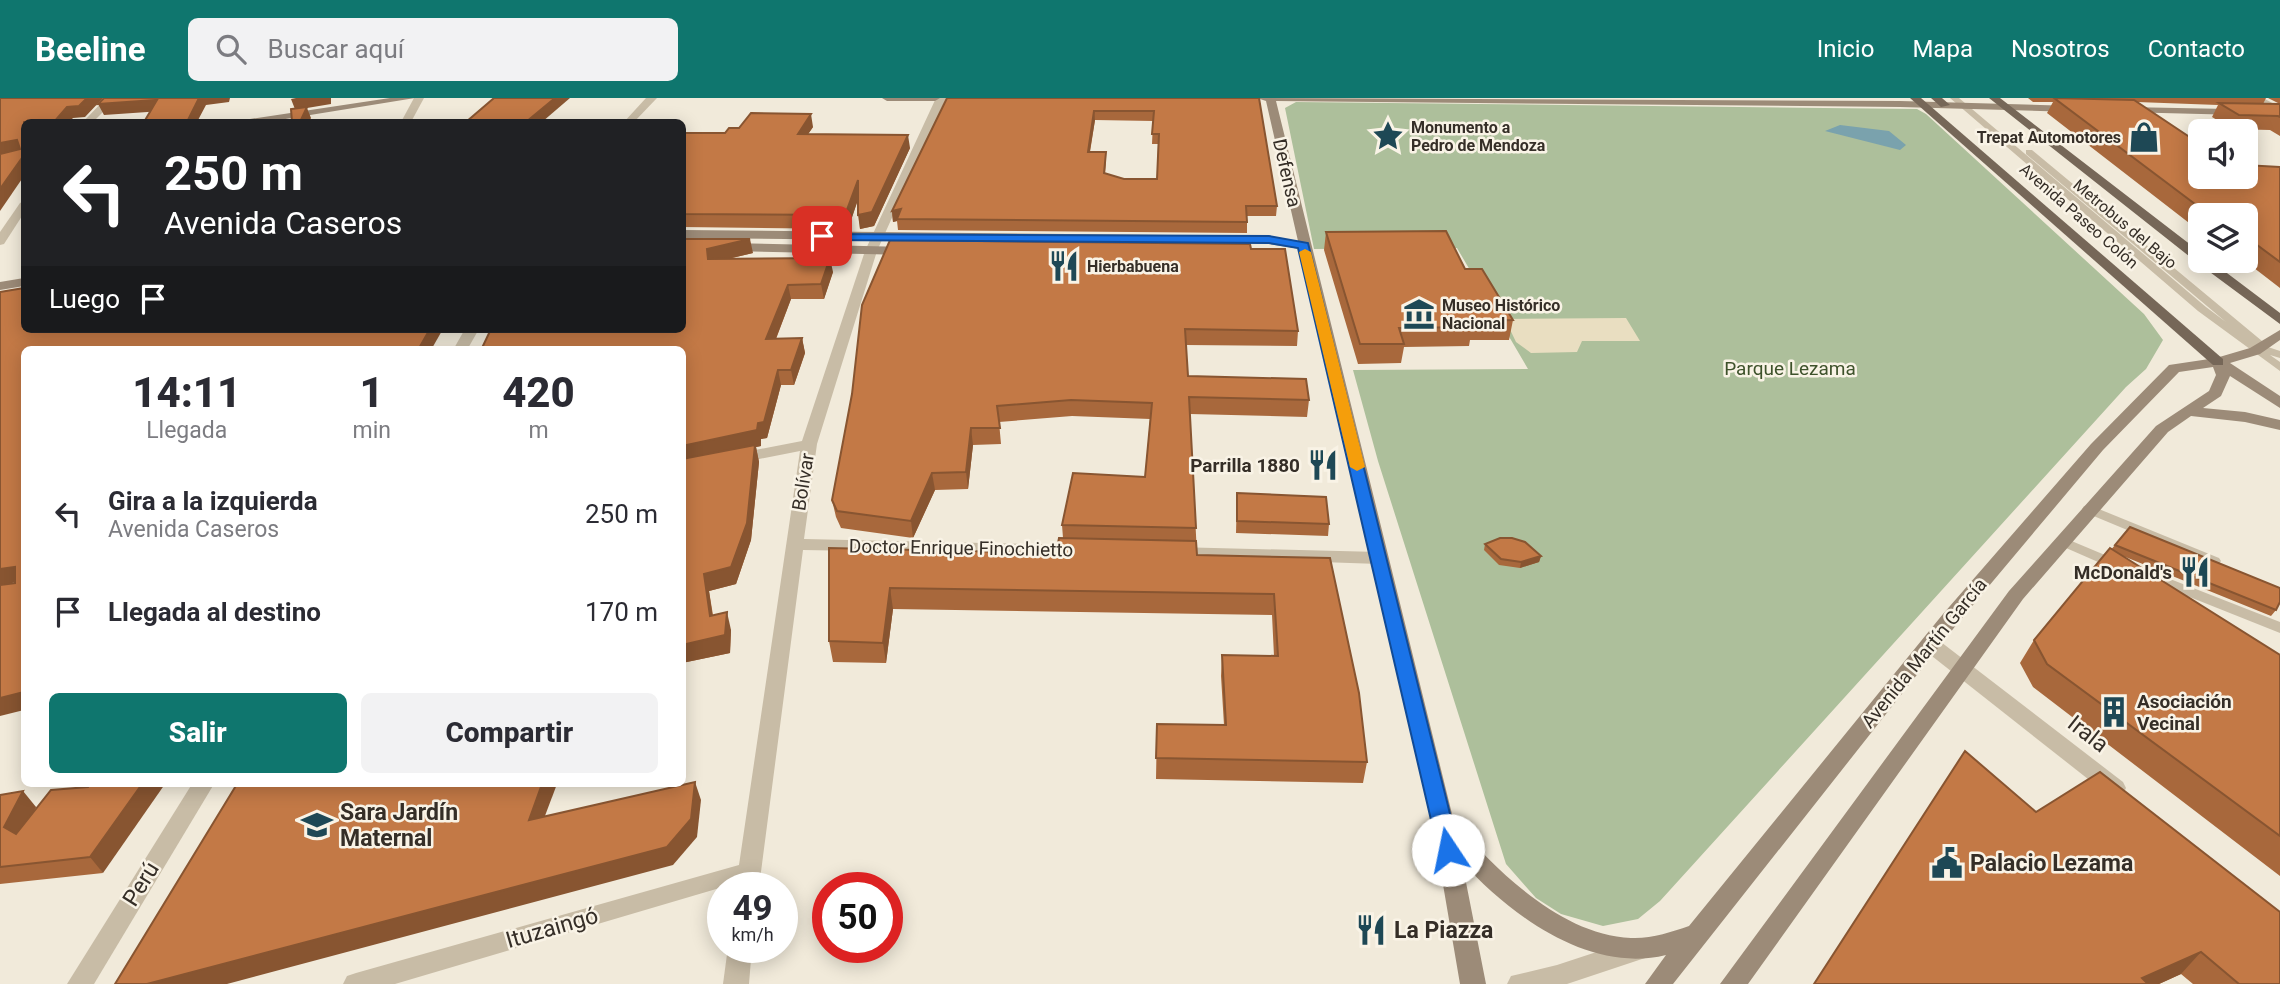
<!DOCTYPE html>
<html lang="es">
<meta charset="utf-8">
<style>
:root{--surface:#fff;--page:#f2f2f3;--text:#2b2b33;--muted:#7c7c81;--accent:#0f766e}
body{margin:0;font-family:Roboto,sans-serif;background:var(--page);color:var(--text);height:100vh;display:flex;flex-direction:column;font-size:26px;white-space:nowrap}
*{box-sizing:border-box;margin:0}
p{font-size:23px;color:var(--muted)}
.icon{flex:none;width:38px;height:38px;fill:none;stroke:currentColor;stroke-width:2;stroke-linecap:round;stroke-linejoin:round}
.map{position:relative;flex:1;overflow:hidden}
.sheet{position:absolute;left:21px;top:248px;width:665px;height:441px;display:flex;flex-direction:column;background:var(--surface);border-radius:10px;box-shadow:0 4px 18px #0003}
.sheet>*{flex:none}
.guide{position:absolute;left:21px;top:21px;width:665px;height:214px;border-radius:10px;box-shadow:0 4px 18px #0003;background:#202124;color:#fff;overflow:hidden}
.controls{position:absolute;left:2188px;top:21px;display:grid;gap:14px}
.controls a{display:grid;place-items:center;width:70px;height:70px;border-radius:10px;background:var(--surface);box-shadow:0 4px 18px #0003;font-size:35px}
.speed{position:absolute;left:707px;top:774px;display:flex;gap:14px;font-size:35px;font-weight:700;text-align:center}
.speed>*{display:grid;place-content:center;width:91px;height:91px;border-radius:50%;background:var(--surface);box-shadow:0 4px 18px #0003;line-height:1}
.speed small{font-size:18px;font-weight:400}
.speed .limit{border:10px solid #d22;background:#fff;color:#111}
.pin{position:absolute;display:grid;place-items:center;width:60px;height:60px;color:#fff;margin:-30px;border-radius:14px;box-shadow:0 4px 10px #0006}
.me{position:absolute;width:77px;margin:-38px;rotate:349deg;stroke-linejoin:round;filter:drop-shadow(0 0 5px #0008)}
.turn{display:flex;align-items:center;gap:24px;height:147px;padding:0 28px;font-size:32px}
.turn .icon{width:91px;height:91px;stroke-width:2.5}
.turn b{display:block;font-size:49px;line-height:60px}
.then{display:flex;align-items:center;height:66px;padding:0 28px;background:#0003;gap:14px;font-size:26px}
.eta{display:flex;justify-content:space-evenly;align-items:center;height:119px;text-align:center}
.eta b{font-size:42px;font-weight:800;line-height:49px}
.button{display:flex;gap:14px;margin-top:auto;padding:14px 28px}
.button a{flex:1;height:80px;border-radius:10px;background:var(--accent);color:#fff;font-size:28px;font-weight:800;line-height:80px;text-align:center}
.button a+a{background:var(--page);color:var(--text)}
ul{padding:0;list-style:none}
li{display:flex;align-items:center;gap:21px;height:98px;padding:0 28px}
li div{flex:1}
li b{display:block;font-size:26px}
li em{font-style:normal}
header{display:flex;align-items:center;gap:42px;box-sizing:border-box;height:98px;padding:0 35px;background:var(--accent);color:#fff}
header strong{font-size:33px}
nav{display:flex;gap:38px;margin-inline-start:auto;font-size:24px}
.search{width:490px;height:63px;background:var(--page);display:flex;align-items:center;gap:18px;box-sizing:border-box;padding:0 24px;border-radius:10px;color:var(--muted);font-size:26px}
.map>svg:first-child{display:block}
.green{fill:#adbf9b}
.plaza{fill:#e9dec1}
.water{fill:#7aa2ad}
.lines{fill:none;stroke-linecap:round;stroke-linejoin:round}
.lane{fill:#c8bca6;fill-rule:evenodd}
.street{fill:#c8bca6;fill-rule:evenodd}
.secondary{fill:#9c8b78;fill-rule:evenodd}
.primary{fill:#766758;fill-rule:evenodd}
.wall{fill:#a8683c;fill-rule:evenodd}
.shaded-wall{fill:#885531}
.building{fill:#c37946;stroke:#885531;stroke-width:2;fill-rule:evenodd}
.route{fill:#1a73e8;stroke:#114b97;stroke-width:2}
.slow{fill:#f59e0b}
.labels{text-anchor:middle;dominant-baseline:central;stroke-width:5;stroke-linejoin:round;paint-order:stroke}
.far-poi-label{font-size:16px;font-weight:bold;fill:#352e27;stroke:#f9f3e6;text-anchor:start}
.far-street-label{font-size:16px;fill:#352e27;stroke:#f9f3e6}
.street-label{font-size:19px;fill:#352e27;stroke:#f9f3e6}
.park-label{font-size:19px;fill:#3e522b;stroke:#f9f3e6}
.poi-label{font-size:19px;font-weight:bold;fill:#352e27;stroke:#f9f3e6;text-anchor:end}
.near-street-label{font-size:23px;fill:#352e27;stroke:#f9f3e6}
.near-poi-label{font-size:23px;font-weight:bold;fill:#352e27;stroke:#f9f3e6;text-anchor:start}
</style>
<header>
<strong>Beeline</strong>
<div class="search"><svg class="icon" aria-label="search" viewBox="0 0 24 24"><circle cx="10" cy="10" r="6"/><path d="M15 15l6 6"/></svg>Buscar aquí</div>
<nav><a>Inicio</a><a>Mapa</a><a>Nosotros</a><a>Contacto</a></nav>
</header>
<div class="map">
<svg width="2280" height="886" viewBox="0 0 2280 886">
<rect width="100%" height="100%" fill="#f1eada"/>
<!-- green -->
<path class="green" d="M1296,4L1917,11L1926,16L2144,216L2163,242L2146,271L2126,289L1660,803L1638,821L1603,828L1561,816L1536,800L1506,766L1378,363L1353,272L1528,271L1457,150L1314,151L1285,10Z"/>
<!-- plaza -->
<path class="plaza" d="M1626,220L1640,243H1582L1577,254L1531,255L1516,244L1505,221Z"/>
<!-- water -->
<path class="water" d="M1840,27L1889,33L1906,47L1900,52L1825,33Z"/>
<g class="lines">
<!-- lane -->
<g class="lane">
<path d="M1950,0H1959L2206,209L2226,224L2026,56V52H2032L2262,243V247L2280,253V260L2270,257L2280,264V273L2198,213Z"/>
<path d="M2089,407L2219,460L2221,463L2219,466H2209L2084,414L2082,411L2084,408Z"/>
<path d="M2062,439L2124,465L2126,468L2124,471H2114L2057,446L2055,443L2057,440Z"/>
<path d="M2142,470L2280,524V535L2137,478L2135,475L2137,472Z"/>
</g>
<!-- street -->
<g class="street">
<path d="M106,0H117L93,24H83Z"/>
<path d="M414,0H424L411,24H401Z"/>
<path d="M646,0H657L634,24H624Z"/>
<path d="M936,0H946L877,153L817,346L804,441L1077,447L1083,449L1086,453L1083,457L803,452L759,789H723L395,886H343L347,878L356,875L739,767L800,353L734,366L726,361L734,356L802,343L865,153Z"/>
<path d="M2250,0H2263L2280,9V16Z"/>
<path d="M24,103V115L4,146L0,147V134L20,105Z"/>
<path d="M465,231H479L467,252H453Z"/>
<path d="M1175,449L1379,454L1388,460L1379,466L1169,459L1166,455Z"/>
<path d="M1930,539L1937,541L2123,684L2126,690L2123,696L2115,698L2107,696L1923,551L1920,546L1923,541Z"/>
<path d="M192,686H214L94,886H67Z"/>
<path d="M1636,841L1645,844L1648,852L1645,860L1567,886H1507L1511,878L1557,867Z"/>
<path d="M728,849H752L749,886H723Z"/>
</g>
<!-- secondary -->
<g class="secondary">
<path d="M390,0H415L267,24H245L250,21Z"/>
<path d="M882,0H940L935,3H887Z"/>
<path d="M1257,0L1900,3L2074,8L2079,11L2074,14L1900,9L1276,3L1454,724C1497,773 1561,837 1631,840C1651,841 1671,834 1689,828L1943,516L2091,346L2169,267L2216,260L2250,250L2280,232V242L2260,256L2230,265L2280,298V310L2230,278L2221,298L2203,310L2245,314L2280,322V332L2245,324L2191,318L2168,334L2023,501L1748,886H1720L2009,493L2156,328L2209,293L2216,277L2213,269L2179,274L2103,352L1957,526L1673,886H1645L1666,857C1590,876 1511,818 1462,764L1486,886H1460L1433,728L1300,151L1269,146L682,140V132L1269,138L1298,143L1266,3Z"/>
<path d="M2126,9L2280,12V18L2122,14L2121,12Z"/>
<path d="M682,144L909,149L915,153L909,157L682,152Z"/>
<path d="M24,180V188L0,192V184Z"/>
</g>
<!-- primary -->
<g class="primary">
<path d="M1910,0H1921L2223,261V267H2213Z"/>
<path d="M1931,0H1942L1950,7L1941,9Z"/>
<path d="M1989,0H2000L2200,154V163H2211L2280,215V226L2199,166Z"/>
</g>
</g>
<!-- wall -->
<g class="wall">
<path d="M947,0H1259L1277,108L1276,118H1247V135L898,132L897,123L893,124L892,113ZM1095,22L1153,23L1152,46H1158L1157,81H1124L1105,76L1106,64L1090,54Z"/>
<path d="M2028,0H2266L2263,6H2280L2268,0H2280V38L2270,32L2232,31L2212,19L2218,7L2137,4L2200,79L2280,69V190L2245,163V117H2200V129L2193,128L2047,15L2053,4H2033Z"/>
<path d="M813,29L808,36L910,50L874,128L860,131L858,101L848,131L682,129V35H725Z"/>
<path d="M1326,134L1465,171L1513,222L1509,242H1470L1469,248L1404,249L1401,265L1358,266L1324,152Z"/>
<path d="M682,141L753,155L728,161L833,174L824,201H791L776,241L802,240L805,255L794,287H781L767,340L761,341V348L756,349L759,364L751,442L736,486L709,493L713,517L731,532L730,555L682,565Z"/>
<path d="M1251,151L1298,233L1297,248L1186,247L1188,278L1309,302L1307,319L1190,316L1197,457L1330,460L1367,664L1363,685L1156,681L1157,626L1224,627L1221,578L1222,557L1274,558L1272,517L893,511L886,565L833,564L829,543V450L1056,455L1063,440L1062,427L1145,379L1150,321L1072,318L999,324L1001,346L973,347L968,391L935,392L913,440L841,430L836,419L832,402Z"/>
<path d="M1237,395L1329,426L1328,438L1236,435Z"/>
<path d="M1485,446L1541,458L1539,464L1520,470L1499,467L1484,452Z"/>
<path d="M2115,447L2276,512L2271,518L2123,458L2280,557V778L2033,589L2020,565L2034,542Z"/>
<path d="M51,692L103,775L0,786V697L36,709L34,713Z"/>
<path d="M2036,714L2280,886H2193L2181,876L2159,886H1814Z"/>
</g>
<!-- shaded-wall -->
<g class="shaded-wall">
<path d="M87,0H103L85,19L73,20L69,24H54L67,9Z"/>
<path d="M199,0H230L229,4L206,7L197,24H187Z"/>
<path d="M296,0H331V6L307,10L311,20L309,24H300L291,1Z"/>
<path d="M555,0H570L542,24H526Z"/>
<path d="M157,2L162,13L104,17L98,6Z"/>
<path d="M1094,13L1095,22L1088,64V54Z"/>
<path d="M811,16L813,29L800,48L798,36Z"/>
<path d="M908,37L910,50L874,128L860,131L858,117Z"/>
<path d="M17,42L24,53L0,58V45Z"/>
<path d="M24,57V78L0,113V91Z"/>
<path d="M858,82L860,96L848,131L845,117Z"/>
<path d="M901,111L897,123L893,124L892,113Z"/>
<path d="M750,141L753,155L710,165L708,161L707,151Z"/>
<path d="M830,160L833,174L824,201L821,186Z"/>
<path d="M788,187L791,201L770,256L766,241Z"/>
<path d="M430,231H443L431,252H418Z"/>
<path d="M802,240L805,255L794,287L791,272Z"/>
<path d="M778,272L781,287L767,340L761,341V348L756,349L759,364L751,442L736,486L709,493L715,535L710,518L682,365V348L758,325Z"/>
<path d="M971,330L973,347L968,391L966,374Z"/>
<path d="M932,375L935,392L913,440L911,423Z"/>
<path d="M1541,458L1539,464L1520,470L1521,464Z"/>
<path d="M15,469L24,482L0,488V471Z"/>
<path d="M890,490L893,511L886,565L883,545Z"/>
<path d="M727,514L731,532L730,555L682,565V547Z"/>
<path d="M24,594V612L0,618V600Z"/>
<path d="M695,684L701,702L697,739L673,767L227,886H147Z"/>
<path d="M142,686H165L103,775L90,759Z"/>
<path d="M542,686H557L537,739L529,722Z"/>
<path d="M23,693L36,709L18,744L4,729Z"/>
<path d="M2201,854L2181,876L2159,886H2136L2142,880Z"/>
</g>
<!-- building -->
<g class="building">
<path d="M0,0H87L79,8L67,9L54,24H24V57L0,91V56L20,51L17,42L0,45Z"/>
<path d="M104,0H199L187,24H144L157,2L98,6Z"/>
<path d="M494,0H555L526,24H466Z"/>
<path d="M947,0H1259L1277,108H1246L1247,124L897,121L901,111L892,113ZM1094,13H1154L1152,36H1159L1157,81H1124L1104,75L1106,54H1088Z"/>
<path d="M2054,0L2134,2L2200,46V79H2245V67L2280,69V164L2245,138V117H2218L2211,112H2203Z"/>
<path d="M2219,5L2280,6V19L2278,18L2239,17Z"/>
<path d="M307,9L300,24H292L291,11Z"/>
<path d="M751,15L811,16L798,36L908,37L872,114L858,117V82L845,117L682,116V35H725L729,30H739Z"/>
<path d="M1446,133L1465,171H1482L1513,222L1470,223L1473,229L1399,230L1404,246H1360L1326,134Z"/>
<path d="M682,141H750L707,151L708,161L830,160L821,186L788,187L766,241L802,240L791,272H778L764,324L758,325L757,332L682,348V252H481L491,231H682Z"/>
<path d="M890,142L1250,146L1251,151H1285L1298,233L1185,231L1188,278L1306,281L1309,302L1189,299L1196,430L1062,427L1073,375L1145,379L1152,305L1071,302L997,308L1000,330H971L966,374L932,375L911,423L837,413L832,402L852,296L862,207Z"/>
<path d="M24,190V231H430L418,252H24V594L0,600V487L15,485V469L0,471V194Z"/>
<path d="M755,347L747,425L731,469L704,476L710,518L727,514L725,537L682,547V361Z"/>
<path d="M1237,395L1326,399L1329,426L1237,423Z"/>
<path d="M2130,429L2280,490V504L2276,512L2115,447Z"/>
<path d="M1059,440L1196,443L1197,457L1330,460L1359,595L1367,664L1156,660L1157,626L1226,627L1222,557L1278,558L1274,496L890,490L883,545L829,543V450L1056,455Z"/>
<path d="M1500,440H1512L1525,444L1541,458L1521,464L1501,461L1485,446Z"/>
<path d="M2110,450L2280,557V738L2047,566L2034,542Z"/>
<path d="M1965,653L2036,714L2100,674L2280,814V886H2239L2201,854L2142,880L2148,886H1814Z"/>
<path d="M695,684L691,721L667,749L147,886H115L237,686H542L529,722Z"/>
<path d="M90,686H142L90,759L0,769V697L23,693L4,729L16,736L51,692L88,689Z"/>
</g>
<!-- route -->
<path class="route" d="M818,136L1269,138L1308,145L1459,752L1456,758L1448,761L1441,758L1438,752L1298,150L1269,145L822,142L816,138Z"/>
<!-- slow -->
<path class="slow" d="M1305,151L1311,154L1365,369L1357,373L1350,369L1299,154Z"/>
<!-- icons -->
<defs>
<symbol id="sight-bare" viewBox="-9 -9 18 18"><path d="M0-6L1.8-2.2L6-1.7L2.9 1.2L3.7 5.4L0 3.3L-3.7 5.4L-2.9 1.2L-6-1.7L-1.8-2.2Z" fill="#1e4855" stroke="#f9f3e6" stroke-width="2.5" paint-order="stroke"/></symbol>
<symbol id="shop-bare" viewBox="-9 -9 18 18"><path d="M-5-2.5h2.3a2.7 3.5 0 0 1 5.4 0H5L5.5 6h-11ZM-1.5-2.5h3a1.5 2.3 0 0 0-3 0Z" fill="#1e4855" stroke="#f9f3e6" stroke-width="2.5" paint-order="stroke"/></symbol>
<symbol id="restaurant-bare" viewBox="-9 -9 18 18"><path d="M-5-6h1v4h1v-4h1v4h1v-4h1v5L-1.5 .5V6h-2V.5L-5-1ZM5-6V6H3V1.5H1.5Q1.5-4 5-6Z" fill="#1e4855" stroke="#f9f3e6" stroke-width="2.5" paint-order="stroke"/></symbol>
<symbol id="museum-bare" viewBox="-9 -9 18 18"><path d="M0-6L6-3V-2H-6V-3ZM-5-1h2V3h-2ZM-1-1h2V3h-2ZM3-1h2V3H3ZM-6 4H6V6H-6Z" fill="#1e4855" stroke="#f9f3e6" stroke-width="2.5" paint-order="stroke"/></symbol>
<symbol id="building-bare" viewBox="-9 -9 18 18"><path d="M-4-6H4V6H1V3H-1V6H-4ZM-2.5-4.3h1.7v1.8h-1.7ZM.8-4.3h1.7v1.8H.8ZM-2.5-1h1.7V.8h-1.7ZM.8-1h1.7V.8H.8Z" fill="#1e4855" stroke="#f9f3e6" stroke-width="2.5" paint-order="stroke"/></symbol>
<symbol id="school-bare" viewBox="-9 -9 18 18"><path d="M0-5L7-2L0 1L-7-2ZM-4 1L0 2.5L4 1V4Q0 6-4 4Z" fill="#1e4855" stroke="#f9f3e6" stroke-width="2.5" paint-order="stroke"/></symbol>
<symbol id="civic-bare" viewBox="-9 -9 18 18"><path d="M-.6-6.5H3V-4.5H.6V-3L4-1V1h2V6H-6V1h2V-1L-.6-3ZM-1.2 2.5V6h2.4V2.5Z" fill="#1e4855" stroke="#f9f3e6" stroke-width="2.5" paint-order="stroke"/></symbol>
</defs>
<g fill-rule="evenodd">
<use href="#sight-bare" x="1366" y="16" width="44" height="44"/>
<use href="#shop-bare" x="2122" y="17" width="44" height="44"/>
<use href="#restaurant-bare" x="1042" y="146" width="44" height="44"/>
<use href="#museum-bare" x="1397" y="194" width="44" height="44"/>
<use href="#restaurant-bare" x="1301" y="345" width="44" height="44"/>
<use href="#restaurant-bare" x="2173" y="452" width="44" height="44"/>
<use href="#building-bare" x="2092" y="592" width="44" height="44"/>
<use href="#school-bare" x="295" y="705" width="44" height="44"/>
<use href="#civic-bare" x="1925" y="743" width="44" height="44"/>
<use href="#restaurant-bare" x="1349" y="810" width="44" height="44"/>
</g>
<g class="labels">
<!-- far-poi labels -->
<g class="far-poi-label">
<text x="1411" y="29">Monumento a<tspan x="1411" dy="18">Pedro de Mendoza</tspan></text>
<text x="2121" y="39" text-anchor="end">Trepat Automotores</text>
<text x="1087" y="168">Hierbabuena</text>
<text x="1442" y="207">Museo Histórico<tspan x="1442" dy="18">Nacional</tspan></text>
</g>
<!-- far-street labels -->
<g class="far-street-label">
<text transform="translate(2079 118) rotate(41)">Avenida Paseo Colón</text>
<text transform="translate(2125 126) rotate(40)">Metrobus del Bajo</text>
</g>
<!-- street labels -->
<g class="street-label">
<text transform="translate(1287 75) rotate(77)">Defensa</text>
<text transform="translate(803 384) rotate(-81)">Bolívar</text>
<text transform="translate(961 450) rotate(1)">Doctor Enrique Finochietto</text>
<text transform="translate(1924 555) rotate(-51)">Avenida Martín García</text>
</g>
<!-- park labels -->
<g class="park-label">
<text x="1790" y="270">Parque Lezama</text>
</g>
<!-- poi labels -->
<g class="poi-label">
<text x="1300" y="367">Parrilla 1880</text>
<text x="2172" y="474">McDonald's</text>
<text x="2137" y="603" text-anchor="start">Asociación<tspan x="2137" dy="22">Vecinal</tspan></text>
</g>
<!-- near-street labels -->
<g class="near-street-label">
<text transform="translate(2088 636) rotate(38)">Irala</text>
<text transform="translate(141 786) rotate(-58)">Perú</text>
<text transform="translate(552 830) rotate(-16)">Ituzaingó</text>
</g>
<!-- near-poi labels -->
<g class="near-poi-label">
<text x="340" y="714">Sara Jardín<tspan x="340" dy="26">Maternal</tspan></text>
<text x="1970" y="765">Palacio Lezama</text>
<text x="1394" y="832">La Piazza</text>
</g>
</g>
</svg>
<div class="controls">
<a><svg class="icon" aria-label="sound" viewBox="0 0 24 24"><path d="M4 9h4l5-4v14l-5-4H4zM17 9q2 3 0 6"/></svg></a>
<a><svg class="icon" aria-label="layers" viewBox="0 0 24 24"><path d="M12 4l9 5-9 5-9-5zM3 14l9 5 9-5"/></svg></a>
</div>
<div class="speed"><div>49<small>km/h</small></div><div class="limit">50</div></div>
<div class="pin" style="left:822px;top:138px;background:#d93025"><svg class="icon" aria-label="arrive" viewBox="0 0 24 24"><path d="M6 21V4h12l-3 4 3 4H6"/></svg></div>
<svg class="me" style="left:1448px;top:752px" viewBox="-20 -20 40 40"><circle r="19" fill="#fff"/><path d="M0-13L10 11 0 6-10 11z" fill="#1a73e8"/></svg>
<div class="guide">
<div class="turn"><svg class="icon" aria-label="left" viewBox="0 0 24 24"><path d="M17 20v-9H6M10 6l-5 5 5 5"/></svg><div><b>250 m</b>Avenida Caseros</div></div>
<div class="then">Luego<svg class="icon" aria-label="arrive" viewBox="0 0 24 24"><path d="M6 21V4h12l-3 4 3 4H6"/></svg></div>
</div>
<section class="sheet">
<div class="eta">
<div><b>14:11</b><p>Llegada</p></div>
<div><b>1</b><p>min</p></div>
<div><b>420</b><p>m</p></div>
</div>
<ul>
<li><svg class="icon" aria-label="left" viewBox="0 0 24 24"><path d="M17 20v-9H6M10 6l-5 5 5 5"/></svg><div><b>Gira a la izquierda</b><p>Avenida Caseros</p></div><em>250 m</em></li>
<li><svg class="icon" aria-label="arrive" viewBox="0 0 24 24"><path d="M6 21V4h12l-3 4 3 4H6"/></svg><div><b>Llegada al destino</b></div><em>170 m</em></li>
</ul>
<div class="button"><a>Salir</a><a>Compartir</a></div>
</section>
</div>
